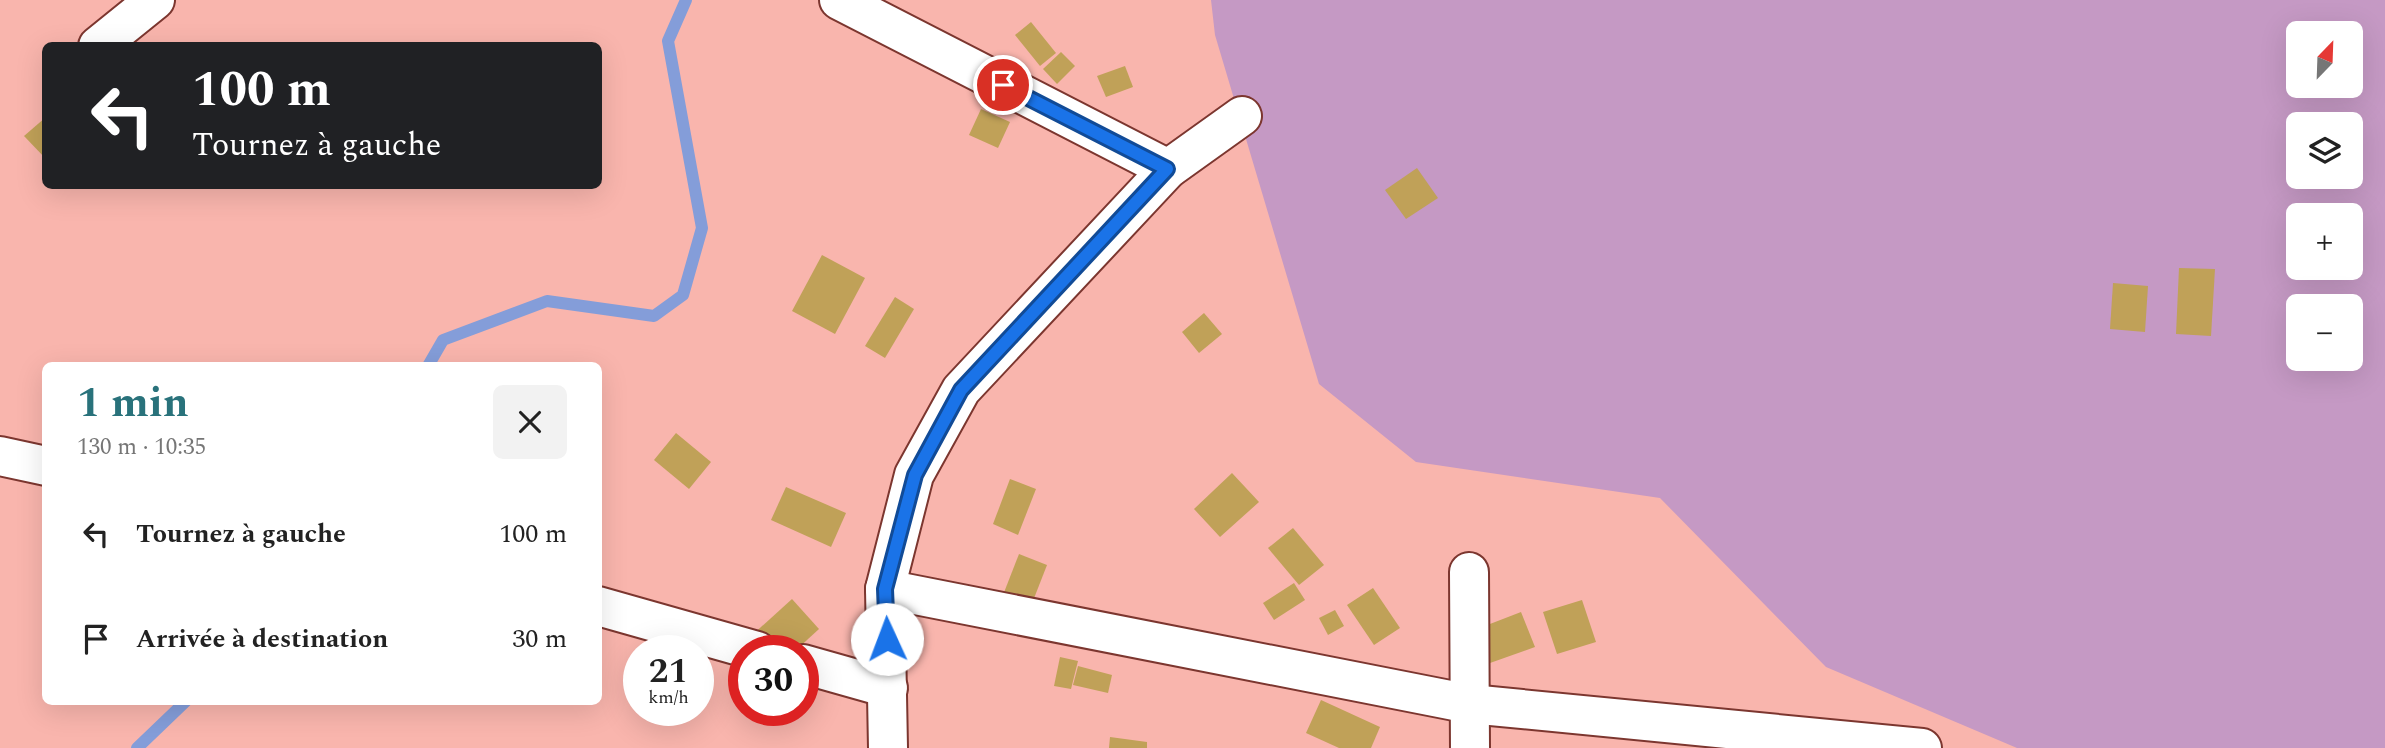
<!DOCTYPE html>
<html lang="fr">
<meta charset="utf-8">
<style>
:root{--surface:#fff;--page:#f2f2f2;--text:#222;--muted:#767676;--accent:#29727b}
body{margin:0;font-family:Spectral,serif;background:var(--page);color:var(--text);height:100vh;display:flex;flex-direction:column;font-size:26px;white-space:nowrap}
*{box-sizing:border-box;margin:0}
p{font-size:23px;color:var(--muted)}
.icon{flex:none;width:38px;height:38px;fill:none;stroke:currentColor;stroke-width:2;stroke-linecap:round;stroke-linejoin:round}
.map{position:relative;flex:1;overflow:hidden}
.details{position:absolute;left:42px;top:362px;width:560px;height:343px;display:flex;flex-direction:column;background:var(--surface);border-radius:10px;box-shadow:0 7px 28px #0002}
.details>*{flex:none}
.guide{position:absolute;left:42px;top:42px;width:560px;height:147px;border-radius:10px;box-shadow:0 7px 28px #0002;background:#202124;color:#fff;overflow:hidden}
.needle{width:46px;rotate:23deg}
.tools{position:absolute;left:2286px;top:21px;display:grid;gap:14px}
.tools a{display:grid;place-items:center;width:77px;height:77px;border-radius:10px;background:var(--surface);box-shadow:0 7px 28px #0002;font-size:35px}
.speed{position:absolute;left:623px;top:635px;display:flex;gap:14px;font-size:35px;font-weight:700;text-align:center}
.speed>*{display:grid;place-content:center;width:91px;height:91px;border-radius:50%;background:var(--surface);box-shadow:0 7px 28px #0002;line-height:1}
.speed small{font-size:18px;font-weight:400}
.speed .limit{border:10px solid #d22;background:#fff;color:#111}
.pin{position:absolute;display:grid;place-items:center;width:60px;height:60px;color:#fff;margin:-30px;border:4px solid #fff;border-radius:50%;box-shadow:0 2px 7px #0007}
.me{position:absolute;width:77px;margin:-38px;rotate:358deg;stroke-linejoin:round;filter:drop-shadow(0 0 5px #0008)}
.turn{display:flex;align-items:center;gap:24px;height:147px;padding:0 35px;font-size:32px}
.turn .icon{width:91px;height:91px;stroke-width:2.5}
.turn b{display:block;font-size:49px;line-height:60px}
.round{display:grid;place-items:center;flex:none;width:74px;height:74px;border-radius:10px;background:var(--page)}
.head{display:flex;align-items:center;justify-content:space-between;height:119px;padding:0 35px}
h1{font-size:42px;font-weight:700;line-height:52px;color:var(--accent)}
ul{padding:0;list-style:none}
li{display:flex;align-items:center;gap:21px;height:105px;padding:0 35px}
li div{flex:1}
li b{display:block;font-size:26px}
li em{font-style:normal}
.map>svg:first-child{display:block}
.green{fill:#c599c4;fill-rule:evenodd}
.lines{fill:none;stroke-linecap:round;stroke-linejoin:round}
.stream{stroke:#849dd9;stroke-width:12}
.building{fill:#c0a158}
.minor-casing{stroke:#7c362f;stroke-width:42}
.minor{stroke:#fff;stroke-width:38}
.route-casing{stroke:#114b97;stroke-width:18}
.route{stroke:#1a73e8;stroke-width:12}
</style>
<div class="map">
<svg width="2385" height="748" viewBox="0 0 2385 748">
<rect width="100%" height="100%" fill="#f9b5ad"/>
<!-- green -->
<path class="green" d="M1211,0H2385V748H2017L1826,667L1660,498L1416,462L1319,384L1215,35ZM2298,33H2350V86H2298ZM2298,124H2350V177H2298ZM2298,215H2350V268H2298ZM2298,306H2350V359H2298Z"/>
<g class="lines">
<!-- stream -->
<g class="stream">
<path d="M428,366L443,340L547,301L654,316L683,295L702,228L668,41L686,0"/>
<path d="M137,748L185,702"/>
</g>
</g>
<!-- building -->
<g class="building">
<path d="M1031,22L1056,53L1040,66L1015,35Z"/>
<path d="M1061,52L1075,66L1057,84L1043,69Z"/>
<path d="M1125,66L1133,87L1106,97L1097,76Z"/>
<path d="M981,109L1010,122L998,148L969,135Z"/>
<path d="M46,117V159L24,136Z"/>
<path d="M1417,168L1438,198L1406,219L1385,190Z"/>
<path d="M822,255L865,278L835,334L792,311Z"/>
<path d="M2179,268L2215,269L2211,336L2176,334Z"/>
<path d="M2113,283L2148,286L2145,332L2110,329Z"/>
<path d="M895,297L914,309L885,358L865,346Z"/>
<path d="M1204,313L1222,334L1199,353L1182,332Z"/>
<path d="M676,433L711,462L689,489L654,460Z"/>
<path d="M1232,473L1259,502L1220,537L1194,509Z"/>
<path d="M1010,479L1036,489L1018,535L993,524Z"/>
<path d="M786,487L846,513L831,547L771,520Z"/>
<path d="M1293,528L1324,565L1299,585L1268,548Z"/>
<path d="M1019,554L1047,565L1031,606L1003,595Z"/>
<path d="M1294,583L1305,600L1274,620L1263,603Z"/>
<path d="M1373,588L1400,628L1374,645L1347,605Z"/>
<path d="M792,599L819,629L795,651H762L750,637Z"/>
<path d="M1582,600L1596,642L1557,654L1543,612Z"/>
<path d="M1335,610L1344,626L1328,635L1319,618Z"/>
<path d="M1521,612L1535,647L1490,663L1477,629Z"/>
<path d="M1060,657L1078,661L1071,689L1054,686Z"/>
<path d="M1078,666L1112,675L1108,693L1073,685Z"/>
<path d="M1321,700L1380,727L1371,748H1339L1306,733Z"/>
<path d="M1110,737L1147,742V748H1109Z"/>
</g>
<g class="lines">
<defs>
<g id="minor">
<path d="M839,0L1168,169"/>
<path d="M98,46L155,0"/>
<path d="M0,456L46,466"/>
<path d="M1469,572L1470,748"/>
<path d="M885,589L1470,704L1922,748"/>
<path d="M598,606L757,651"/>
<path d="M803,664L888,688"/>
<path d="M888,748L885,589L914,475L961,390L1168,169L1242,116"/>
</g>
</defs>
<!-- minor casing -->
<use href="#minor" class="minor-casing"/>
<!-- minor -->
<use href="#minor" class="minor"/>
</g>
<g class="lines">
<defs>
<path id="route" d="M887,639L885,589L915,475L961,390L1167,169L1003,85"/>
</defs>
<!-- route casing -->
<use href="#route" class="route-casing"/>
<!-- route -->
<use href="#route" class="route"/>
</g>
</svg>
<div class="tools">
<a><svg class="needle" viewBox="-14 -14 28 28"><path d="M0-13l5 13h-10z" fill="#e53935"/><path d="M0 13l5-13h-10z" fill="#767676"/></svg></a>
<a><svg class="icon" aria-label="layers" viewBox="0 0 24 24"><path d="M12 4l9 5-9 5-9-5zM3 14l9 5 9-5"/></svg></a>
<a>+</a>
<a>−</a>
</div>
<div class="speed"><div>21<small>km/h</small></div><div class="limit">30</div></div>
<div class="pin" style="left:1003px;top:85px;background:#d93025"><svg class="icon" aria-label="arrive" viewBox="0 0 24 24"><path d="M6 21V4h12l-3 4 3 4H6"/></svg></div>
<svg class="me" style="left:887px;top:639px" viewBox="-20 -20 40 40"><circle r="19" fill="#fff"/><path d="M0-13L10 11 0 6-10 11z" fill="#1a73e8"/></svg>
<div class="guide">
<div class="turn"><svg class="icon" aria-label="left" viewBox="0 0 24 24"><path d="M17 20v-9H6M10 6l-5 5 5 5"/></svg><div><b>100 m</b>Tournez à gauche</div></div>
</div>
<section class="details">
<div class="head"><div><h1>1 min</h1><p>130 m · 10:35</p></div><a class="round"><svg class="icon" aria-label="close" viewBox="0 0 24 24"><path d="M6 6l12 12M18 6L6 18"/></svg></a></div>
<ul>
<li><svg class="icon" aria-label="left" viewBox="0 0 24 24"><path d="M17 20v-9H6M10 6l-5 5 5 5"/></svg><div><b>Tournez à gauche</b></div><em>100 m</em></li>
<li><svg class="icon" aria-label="arrive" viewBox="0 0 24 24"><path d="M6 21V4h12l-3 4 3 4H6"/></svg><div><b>Arrivée à destination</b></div><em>30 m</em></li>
</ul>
</section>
</div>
